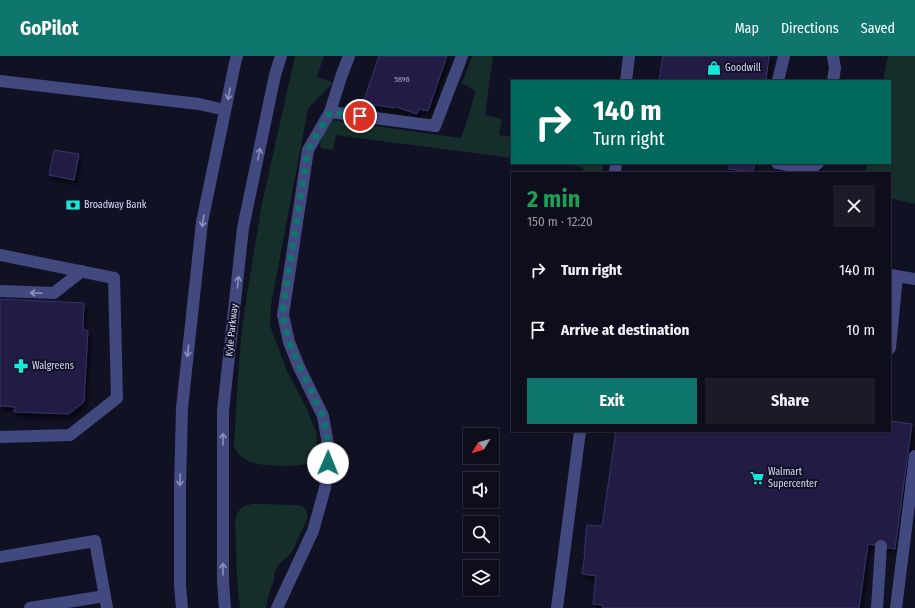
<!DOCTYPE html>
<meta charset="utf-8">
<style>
:root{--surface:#0d0d1b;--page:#1b1b28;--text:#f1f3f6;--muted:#9a9ca3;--line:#2d2d3a;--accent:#0f766e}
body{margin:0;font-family:"Fira Sans Condensed",sans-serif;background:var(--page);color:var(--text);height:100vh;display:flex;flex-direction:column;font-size:15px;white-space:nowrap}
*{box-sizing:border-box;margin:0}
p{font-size:13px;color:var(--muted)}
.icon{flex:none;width:22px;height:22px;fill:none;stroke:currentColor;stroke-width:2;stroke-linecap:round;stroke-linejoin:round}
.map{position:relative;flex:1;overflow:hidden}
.drawer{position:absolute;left:511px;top:116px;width:380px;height:260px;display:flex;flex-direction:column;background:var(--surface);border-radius:0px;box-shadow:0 1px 3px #0004,0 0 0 1px var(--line)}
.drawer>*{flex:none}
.banner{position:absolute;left:511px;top:24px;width:380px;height:84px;border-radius:0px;box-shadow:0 1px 3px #0004,0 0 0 1px var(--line);background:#00695c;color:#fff;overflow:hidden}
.needle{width:26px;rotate:233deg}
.fabs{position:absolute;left:463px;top:372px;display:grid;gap:8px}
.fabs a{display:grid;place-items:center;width:36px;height:36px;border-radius:0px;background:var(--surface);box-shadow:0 1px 3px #0004,0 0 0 1px var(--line);font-size:20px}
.pin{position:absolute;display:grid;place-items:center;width:34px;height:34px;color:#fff;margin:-17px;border:2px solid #fff;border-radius:50%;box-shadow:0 1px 4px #0007}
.me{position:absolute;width:44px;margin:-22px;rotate:1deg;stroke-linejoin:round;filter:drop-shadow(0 0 3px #0008)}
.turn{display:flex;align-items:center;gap:14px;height:84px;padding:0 16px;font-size:18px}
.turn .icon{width:52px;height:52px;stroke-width:2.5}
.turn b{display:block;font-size:28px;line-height:34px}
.round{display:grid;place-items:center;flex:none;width:42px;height:42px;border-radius:0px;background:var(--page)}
.overview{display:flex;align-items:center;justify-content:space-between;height:68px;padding:0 16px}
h1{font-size:24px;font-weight:700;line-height:30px;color:#1e9e55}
.action{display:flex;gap:8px;margin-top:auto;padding:8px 16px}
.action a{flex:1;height:46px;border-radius:0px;background:var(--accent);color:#fff;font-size:16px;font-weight:700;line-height:46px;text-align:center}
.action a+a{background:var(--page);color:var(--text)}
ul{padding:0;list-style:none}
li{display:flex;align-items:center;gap:12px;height:60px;padding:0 16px}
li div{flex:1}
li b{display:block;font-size:15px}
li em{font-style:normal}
header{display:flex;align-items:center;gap:24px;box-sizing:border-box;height:56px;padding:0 20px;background:var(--accent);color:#fff}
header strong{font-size:19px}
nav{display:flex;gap:22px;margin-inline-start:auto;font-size:14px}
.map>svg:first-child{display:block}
.green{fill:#152e29}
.building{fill:#201f44;stroke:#35336d;filter:url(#shadow)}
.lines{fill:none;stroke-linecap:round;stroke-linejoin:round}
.minor{stroke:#41497f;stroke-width:12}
.oneway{stroke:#8c92bd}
.route{stroke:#0f766e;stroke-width:7;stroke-dasharray:0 12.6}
.labels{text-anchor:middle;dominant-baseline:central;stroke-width:4;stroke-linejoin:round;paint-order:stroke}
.number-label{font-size:8px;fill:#aaabcd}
.poi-label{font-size:10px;fill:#d8dafb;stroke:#111124;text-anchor:start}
.street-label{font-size:10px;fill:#d8dafb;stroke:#111124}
</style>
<header>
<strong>GoPilot</strong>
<nav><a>Map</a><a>Directions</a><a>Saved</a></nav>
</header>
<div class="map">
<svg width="915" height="552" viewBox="0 0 915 552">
<defs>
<filter id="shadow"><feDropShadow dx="2.5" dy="4.5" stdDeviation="2" flood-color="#0009"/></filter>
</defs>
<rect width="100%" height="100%" fill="#111124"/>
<!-- green -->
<g class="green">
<path d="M295,0H324L317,21L332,26L331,29L312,48L308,53L271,249L270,270L287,315L307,353L316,376L318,395L316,406C304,409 293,410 281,410C264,409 243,410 234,391L238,320L241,282L247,238L262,147Z"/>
<path d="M472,0H493L485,59L502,63L499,79L512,81V102L336,79L333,94L321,92C319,86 323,68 328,64L340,65L461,82L470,56L475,35L462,27Z"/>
<path d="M888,0H915V148L890,142V117H865L867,107H890V25H883Z"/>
<path d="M552,107H603L602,117H585L582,111Z"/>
<path d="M252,448L299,449C314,455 305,468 300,478C297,484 295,492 291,497C285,505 280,504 276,513C273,520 275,520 274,525C273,527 272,529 271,531C269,538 267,545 266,552H240C237,529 236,506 236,483C236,476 234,467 236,461C238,453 244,450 252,448Z"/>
</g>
<!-- building -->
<g class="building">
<path d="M379,0H447L428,55L419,53L417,58L396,51L395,52L363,47Z"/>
<path d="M663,0H769L766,25H659Z"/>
<path d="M54,94L79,98L74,124L49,119Z"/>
<path d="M730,107H755L753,116L729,113Z"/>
<path d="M0,243L84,247L83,273L88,275L84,346L69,358L14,356L15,351L0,350Z"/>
<path d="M890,365L912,368L895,493L868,488L859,552H603V549L593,548L596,520L582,518L585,498H584L587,469L602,470L616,375H890Z"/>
</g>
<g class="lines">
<!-- minor -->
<g class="minor">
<path d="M349,0L341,21L330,56L435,70L462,0"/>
<path d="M0,25L199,48L225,54"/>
<path d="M626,25L629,0"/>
<path d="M778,25L784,0"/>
<path d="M833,25L835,12L833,0"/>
<path d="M777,107L811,113L818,107"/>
<path d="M615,117L616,107"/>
<path d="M0,199L114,222L117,342L70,379L0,381"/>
<path d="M890,219L915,223"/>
<path d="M0,235L54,237L82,215"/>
<path d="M890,292L897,220"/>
<path d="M0,501L95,485L107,552"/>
<path d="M30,552L105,540"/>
<path d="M182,552L180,530V432L182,352L202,166L235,7L237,0"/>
<path d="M225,552L223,525V355L243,172L275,19L281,0"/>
<path d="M277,552L313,475L325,432L329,394L323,360L299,311L289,286L283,259L308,94L330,56"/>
<path d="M557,552L580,375"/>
<path d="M877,552L881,490"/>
<path d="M896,552L915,400"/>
</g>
</g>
<!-- one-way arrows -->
<defs><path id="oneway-shaft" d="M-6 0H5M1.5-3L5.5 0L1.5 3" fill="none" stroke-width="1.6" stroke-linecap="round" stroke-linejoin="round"/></defs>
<g class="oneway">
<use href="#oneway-shaft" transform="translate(229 38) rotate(102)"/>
<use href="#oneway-shaft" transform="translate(259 98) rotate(-78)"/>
<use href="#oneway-shaft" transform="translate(203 165) rotate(99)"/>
<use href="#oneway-shaft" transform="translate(238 226) rotate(-84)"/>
<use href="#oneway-shaft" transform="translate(36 237) rotate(-177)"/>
<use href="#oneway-shaft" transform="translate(188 295) rotate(96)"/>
<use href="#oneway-shaft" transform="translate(223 383) rotate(-90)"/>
<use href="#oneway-shaft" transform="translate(180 424) rotate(92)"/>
<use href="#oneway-shaft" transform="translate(223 513) rotate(-90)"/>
</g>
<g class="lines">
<!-- route -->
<path class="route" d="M328,407L329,394L323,360L300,311L289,286L282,258L308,94L330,56L360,60"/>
</g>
<!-- icons -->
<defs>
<symbol id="shop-bare" viewBox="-9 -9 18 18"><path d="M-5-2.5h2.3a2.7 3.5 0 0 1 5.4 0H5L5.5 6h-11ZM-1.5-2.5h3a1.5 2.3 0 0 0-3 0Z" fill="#16e9da" stroke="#111124" stroke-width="2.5" paint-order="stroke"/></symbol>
<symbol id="bank-bare" viewBox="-9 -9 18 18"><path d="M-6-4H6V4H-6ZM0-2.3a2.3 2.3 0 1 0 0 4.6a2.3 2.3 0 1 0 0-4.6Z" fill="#16e9da" stroke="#111124" stroke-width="2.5" paint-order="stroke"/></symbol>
<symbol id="pharmacy-bare" viewBox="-9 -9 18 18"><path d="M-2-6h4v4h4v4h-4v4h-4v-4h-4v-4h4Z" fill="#16e9da" stroke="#111124" stroke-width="2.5" paint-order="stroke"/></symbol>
<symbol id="supermarket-bare" viewBox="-9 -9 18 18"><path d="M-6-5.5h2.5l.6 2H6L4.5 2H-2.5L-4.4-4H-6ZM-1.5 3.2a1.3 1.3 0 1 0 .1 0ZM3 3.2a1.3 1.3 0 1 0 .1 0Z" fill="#16e9da" stroke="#111124" stroke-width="2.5" paint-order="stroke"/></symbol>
</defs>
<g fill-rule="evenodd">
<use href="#shop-bare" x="704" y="2" width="20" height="20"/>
<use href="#bank-bare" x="63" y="139" width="20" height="20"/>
<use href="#pharmacy-bare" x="11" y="300" width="20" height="20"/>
<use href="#supermarket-bare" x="747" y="412" width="20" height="20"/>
</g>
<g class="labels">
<!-- number labels -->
<g class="number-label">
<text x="402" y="23">5896</text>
</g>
<!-- poi labels -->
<g class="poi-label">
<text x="725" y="12">Goodwill</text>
<text x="84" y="149">Broadway Bank</text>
<text x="32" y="310">Walgreens</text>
<text x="768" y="416">Walmart<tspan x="768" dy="12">Supercenter</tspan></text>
</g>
<!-- street labels -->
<g class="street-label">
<text transform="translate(232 274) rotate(-84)">Kyle Parkway</text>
</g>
</g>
</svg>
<div class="fabs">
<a><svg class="needle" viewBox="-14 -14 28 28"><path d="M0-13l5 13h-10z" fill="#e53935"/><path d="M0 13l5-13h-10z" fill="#9a9ca3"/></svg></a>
<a><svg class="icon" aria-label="sound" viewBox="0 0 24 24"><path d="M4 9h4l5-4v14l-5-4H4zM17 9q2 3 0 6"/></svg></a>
<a><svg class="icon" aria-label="search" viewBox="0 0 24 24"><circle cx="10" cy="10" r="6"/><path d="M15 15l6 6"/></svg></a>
<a><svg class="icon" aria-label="layers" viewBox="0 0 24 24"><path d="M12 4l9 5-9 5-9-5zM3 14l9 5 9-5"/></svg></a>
</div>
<div class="pin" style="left:360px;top:60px;background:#d93025"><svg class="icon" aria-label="arrive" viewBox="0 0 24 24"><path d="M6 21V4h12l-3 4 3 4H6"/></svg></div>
<svg class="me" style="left:328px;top:407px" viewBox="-20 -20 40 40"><circle r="19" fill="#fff"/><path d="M0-13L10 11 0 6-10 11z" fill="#0f766e"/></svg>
<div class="banner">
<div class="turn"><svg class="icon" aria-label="right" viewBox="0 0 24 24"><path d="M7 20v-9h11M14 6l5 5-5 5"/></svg><div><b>140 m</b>Turn right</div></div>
</div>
<section class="drawer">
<div class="overview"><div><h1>2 min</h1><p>150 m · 12:20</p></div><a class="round"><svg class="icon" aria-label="close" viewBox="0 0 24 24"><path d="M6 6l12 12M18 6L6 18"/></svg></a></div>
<ul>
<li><svg class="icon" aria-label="right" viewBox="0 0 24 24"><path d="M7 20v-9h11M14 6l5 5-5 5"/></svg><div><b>Turn right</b></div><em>140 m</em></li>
<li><svg class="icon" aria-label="arrive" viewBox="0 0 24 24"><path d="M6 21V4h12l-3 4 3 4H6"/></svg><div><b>Arrive at destination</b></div><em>10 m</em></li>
</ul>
<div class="action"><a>Exit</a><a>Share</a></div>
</section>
</div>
